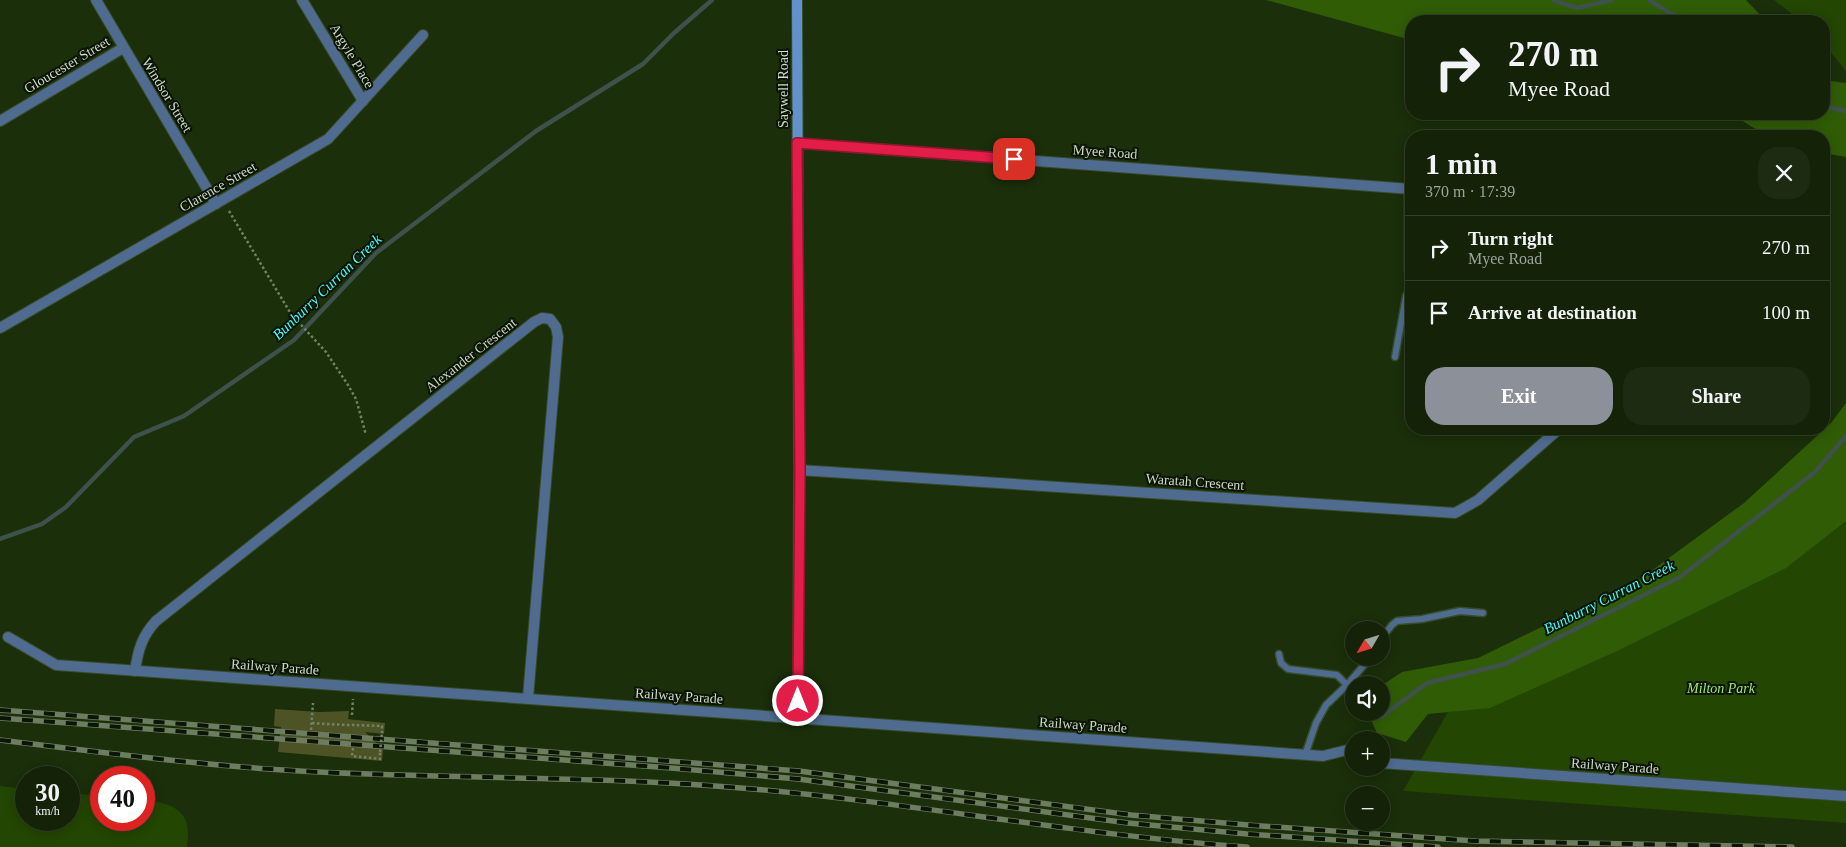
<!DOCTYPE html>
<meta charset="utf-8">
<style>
:root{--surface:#142308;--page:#1d2b12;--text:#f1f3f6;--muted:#9da49c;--line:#334029;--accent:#8c9099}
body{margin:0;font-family:"Times New Roman",serif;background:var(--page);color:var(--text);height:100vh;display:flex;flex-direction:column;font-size:19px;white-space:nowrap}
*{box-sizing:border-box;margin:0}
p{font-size:16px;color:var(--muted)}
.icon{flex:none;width:28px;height:28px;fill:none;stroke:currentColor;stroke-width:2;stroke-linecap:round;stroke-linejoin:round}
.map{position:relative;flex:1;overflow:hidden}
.drawer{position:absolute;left:1405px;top:130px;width:425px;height:305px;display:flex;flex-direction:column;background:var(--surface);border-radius:20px;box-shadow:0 2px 12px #0003,0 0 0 1px var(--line)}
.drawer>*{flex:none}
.guide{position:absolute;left:1405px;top:15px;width:425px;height:105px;border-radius:20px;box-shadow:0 2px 12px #0003,0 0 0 1px var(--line);background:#142308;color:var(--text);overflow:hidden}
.needle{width:32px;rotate:231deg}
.fabs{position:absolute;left:1345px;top:621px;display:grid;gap:10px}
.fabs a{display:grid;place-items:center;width:45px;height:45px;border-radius:50%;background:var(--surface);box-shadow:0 2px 12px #0003,0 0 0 1px var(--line);font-size:25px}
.speed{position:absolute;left:15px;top:766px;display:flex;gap:10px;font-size:25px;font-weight:700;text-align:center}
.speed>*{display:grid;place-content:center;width:65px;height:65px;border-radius:50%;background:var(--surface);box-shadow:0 2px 12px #0003,0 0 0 1px var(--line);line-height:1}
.speed small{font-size:12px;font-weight:400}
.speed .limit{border:8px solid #d22;background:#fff;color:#111}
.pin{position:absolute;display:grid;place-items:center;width:42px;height:42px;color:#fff;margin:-21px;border-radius:10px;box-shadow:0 2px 8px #0006}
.me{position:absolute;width:55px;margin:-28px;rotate:0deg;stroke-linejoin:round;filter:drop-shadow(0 0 4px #0008)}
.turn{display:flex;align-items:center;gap:18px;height:105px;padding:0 20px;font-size:22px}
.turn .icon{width:65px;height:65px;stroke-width:2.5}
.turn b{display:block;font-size:35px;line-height:42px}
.round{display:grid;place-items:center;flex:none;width:52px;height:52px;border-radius:20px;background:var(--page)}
.headline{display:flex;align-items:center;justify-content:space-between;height:85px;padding:0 20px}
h1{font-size:30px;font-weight:800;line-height:38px}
.cta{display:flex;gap:10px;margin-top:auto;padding:10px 20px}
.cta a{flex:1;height:58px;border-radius:20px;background:var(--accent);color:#fff;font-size:20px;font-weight:800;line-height:58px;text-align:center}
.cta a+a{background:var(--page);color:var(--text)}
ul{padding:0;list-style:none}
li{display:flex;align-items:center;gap:15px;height:65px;padding:0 20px;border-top:1px solid var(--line)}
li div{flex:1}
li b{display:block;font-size:19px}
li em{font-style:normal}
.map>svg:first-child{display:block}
.green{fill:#234602}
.forest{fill:#305c06}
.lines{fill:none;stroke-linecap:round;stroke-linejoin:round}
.stream{stroke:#3e514b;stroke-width:4.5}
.building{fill:#4e5326}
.lane-casing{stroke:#374b28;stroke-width:9}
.street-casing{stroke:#374b28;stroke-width:12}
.secondary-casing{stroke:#374b28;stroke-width:12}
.path{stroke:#718365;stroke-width:2.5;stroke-dasharray:2.5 2.5;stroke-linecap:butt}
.lane{stroke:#4f6c90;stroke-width:6}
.street{stroke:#4f6c90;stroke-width:10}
.secondary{stroke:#6391cb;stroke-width:10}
.rail-casing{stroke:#6c7d60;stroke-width:5.5}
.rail{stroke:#0b1406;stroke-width:4;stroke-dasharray:11;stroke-linecap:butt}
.path-bridge{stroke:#718365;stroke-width:2.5;stroke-dasharray:2.5 2.5;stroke-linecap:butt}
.route-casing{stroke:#92132f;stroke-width:12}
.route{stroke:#e11d48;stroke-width:9}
.labels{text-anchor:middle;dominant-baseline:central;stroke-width:4;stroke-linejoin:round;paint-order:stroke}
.street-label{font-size:14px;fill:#cddbc6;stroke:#0b1406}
.park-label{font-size:14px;font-style:italic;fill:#9eeb6b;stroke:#0b1406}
.water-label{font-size:15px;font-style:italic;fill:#43fefd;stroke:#0b1406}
</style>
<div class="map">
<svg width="1846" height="847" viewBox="0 0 1846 847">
<rect width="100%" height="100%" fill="#1a2f0a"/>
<!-- green -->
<g class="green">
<path d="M1774,0H1846V71L1824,44V21H1801Z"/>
<path d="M1846,465V823L1403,791L1449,710Z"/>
<path d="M0,786L26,789V820H69V793L101,796V820H144V800C175,803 193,812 187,847H0Z"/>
</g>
<!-- forest -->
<g class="forest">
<path d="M1266,0H1746L1766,21H1411V40Z"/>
<path d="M1824,80L1846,83V157L1824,153V136H1767L1731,114H1824Z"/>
<path d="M1846,403V521L1786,568L1615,652L1490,708L1428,714L1406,742L1377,733L1368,713L1381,712V686L1402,672L1478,658L1640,579L1744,503L1831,423Z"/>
</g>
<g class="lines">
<!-- stream -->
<g class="stream">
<path d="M1553,0L1577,8L1612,0"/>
<path d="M1649,0L1683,21"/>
<path d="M1824,106L1846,111"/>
<path d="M0,539L42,524L66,507L134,437L184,416L294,340L376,253L536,131L643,64L674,33L712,0"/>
<path d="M1381,717L1427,683L1505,664L1680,577L1815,472L1846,436"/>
</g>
</g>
<!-- building -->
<path class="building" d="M275,709L319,712L349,711L348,719L385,723L384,734L365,732L383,750L382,761L278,752L281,727L274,726Z"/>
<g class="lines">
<defs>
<g id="lane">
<path d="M1395,357L1406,296L1411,287L1408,270V189"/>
<path d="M1381,639L1392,625L1397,621L1422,619L1460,611L1483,613"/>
<path d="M1279,654L1281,663L1288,669L1337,675L1347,685"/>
<path d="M1305,755L1316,723L1326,705L1347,685L1370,658"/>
</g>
<g id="street">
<path d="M96,0L216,204"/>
<path d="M302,0L363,101"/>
<path d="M0,121L123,48"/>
<path d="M797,143L1411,189"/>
<path d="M0,328L328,139L423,35"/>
<path d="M799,470L1455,513L1478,500L1559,429"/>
<path d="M8,637L56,665L1323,756L1347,750L1354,754"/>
<path d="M135,671C138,650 142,636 156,621L534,322L542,318L550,319L556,327L558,337L528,698"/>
<path d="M1381,763L1846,796"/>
</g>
<path id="secondary" d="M797,0L799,470L798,719"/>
</defs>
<!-- lane casing -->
<use href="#lane" class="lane-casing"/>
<!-- street casing -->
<use href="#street" class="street-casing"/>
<!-- secondary casing -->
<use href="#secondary" class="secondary-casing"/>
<!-- path -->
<g class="path">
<path d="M229,211L291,314L326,352L348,385L356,399L366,435"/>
<path d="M352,715L353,699"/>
<path d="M312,723C335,725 358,725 382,726V733"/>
<path d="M311,730L313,703"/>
<path d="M353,748L352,756L380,759V752"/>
</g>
<!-- lane -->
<use href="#lane" class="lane"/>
<!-- street -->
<use href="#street" class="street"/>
<!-- secondary -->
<use href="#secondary" class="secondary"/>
<defs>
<g id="rail">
<path d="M0,710L799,771L1131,815L1248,825L1475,841L1792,847"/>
<path d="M0,718L671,768L798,779L1128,823L1247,834L1438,847"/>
<path d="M0,740C106,753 213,767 319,772C460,779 600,776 741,788C910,802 1077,835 1247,847"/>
</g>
</defs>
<!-- rail casing -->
<use href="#rail" class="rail-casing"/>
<!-- rail -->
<use href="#rail" class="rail"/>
<!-- path-bridge -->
<path class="path-bridge" d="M380,752L382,733"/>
</g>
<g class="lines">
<defs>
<path id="route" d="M798,701L800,470L797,143L1014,159"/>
</defs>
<!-- route casing -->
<use href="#route" class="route-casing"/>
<!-- route -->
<use href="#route" class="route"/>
</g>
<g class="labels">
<!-- street labels -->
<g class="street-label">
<text transform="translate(352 56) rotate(59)">Argyle Place</text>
<text transform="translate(67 65) rotate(-31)">Gloucester Street</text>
<text transform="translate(783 89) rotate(-90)">Saywell Road</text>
<text transform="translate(167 95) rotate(59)">Windsor Street</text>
<text transform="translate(1105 152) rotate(4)">Myee Road</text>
<text transform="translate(218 187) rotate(-30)">Clarence Street</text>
<text transform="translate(471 355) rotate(-38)">Alexander Crescent</text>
<text transform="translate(1195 482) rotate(4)">Waratah Crescent</text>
<text transform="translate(275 667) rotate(4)">Railway Parade</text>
<text transform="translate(679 696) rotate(4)">Railway Parade</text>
<text transform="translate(1083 725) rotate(4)">Railway Parade</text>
<text transform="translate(1615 766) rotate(4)">Railway Parade</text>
</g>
<!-- park labels -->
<g class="park-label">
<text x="1721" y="688">Milton Park</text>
</g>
<!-- water labels -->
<g class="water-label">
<text transform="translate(327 287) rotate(-44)">Bunburry Curran Creek</text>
<text transform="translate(1609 597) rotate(-27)">Bunburry Curran Creek</text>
</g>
</g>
</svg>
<div class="fabs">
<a><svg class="needle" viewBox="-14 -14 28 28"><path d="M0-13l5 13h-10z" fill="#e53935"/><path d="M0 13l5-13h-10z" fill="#9da49c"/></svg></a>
<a><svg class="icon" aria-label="sound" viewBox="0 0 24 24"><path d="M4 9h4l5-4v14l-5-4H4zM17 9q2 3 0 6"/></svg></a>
<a>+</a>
<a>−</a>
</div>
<div class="speed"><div>30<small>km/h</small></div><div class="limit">40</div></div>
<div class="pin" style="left:1014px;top:159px;background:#d93025"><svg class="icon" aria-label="arrive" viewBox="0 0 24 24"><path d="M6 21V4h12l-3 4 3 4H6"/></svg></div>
<svg class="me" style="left:798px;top:701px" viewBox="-20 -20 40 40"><circle r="17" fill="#e11d48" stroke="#fff" stroke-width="3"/><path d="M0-11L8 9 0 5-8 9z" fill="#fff"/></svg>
<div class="guide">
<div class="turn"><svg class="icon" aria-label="right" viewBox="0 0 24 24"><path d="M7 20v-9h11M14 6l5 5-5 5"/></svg><div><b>270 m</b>Myee Road</div></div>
</div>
<section class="drawer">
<div class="headline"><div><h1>1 min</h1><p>370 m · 17:39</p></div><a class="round"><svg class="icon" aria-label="close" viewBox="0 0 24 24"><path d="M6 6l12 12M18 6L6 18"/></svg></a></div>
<ul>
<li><svg class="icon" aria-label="right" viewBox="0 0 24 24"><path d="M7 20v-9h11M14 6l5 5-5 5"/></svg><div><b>Turn right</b><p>Myee Road</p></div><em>270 m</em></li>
<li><svg class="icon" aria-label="arrive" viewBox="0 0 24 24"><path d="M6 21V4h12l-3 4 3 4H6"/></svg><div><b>Arrive at destination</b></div><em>100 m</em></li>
</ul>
<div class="cta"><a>Exit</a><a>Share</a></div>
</section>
</div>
